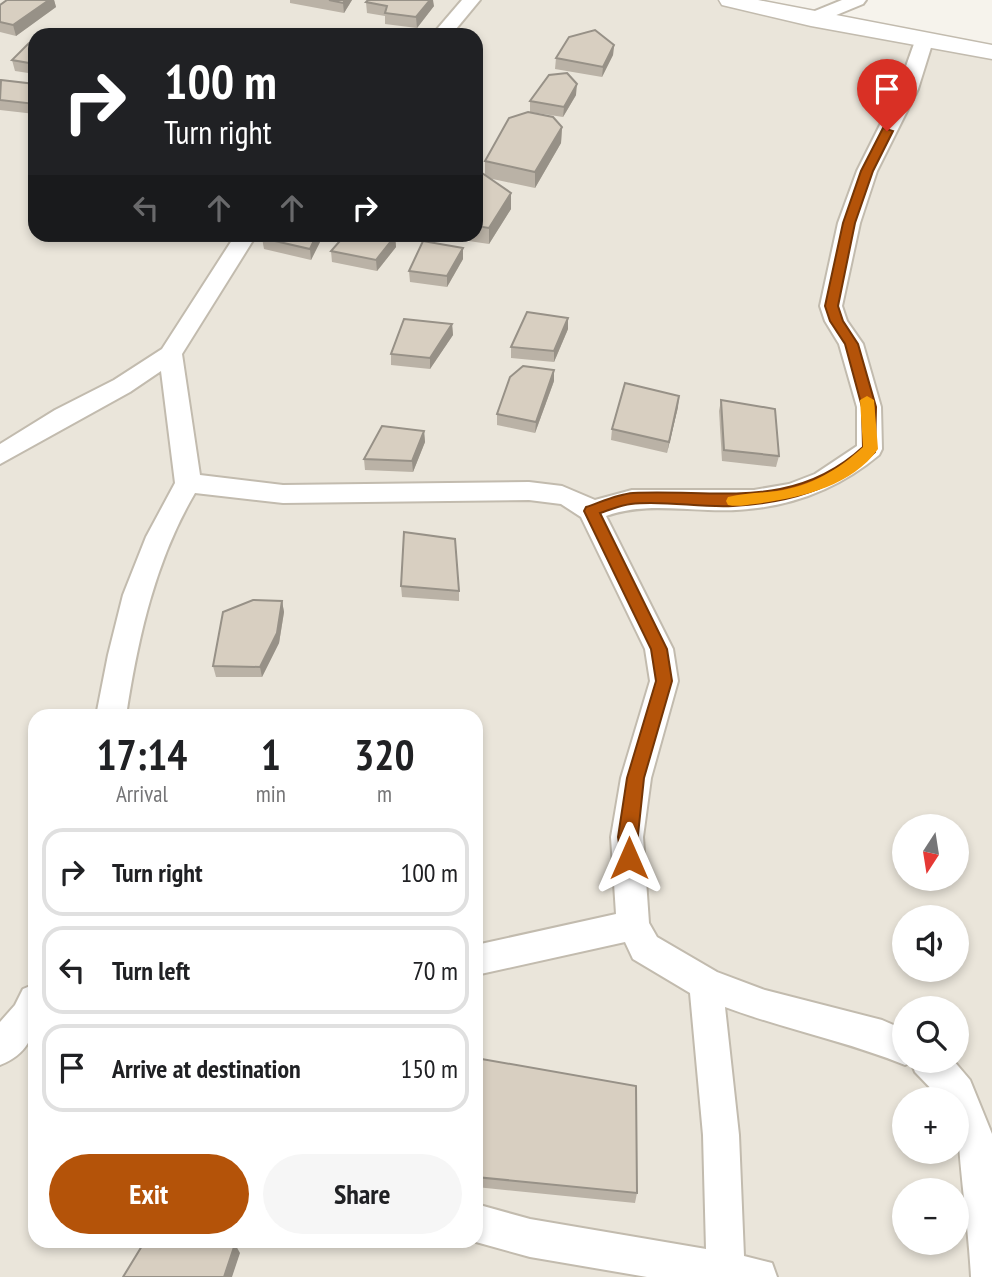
<!DOCTYPE html>
<meta charset="utf-8">
<style>
:root{--surface:#fff;--page:#f6f6f6;--text:#202124;--muted:#757577;--line:#e0e0e0;--accent:#b45309}
body{margin:0;font-family:"PT Sans Narrow",sans-serif;background:var(--page);color:var(--text);height:100vh;display:flex;flex-direction:column;font-size:26px;white-space:nowrap}
*{box-sizing:border-box;margin:0}
p{font-size:23px;color:var(--muted)}
.icon{flex:none;width:38px;height:38px;fill:none;stroke:currentColor;stroke-width:2;stroke-linecap:round;stroke-linejoin:round}
.map{position:relative;flex:1;overflow:hidden}
.side{position:absolute;left:28px;top:709px;width:455px;height:539px;display:flex;flex-direction:column;background:var(--surface);border-radius:21px;box-shadow:0 4px 10px #0003}
.side>*{flex:none}
.hud{position:absolute;left:28px;top:28px;width:455px;height:214px;border-radius:21px;box-shadow:0 4px 10px #0003;background:#202124;color:#fff;overflow:hidden}
.needle{width:46px;rotate:192deg}
.fabs{position:absolute;left:892px;top:814px;display:grid;gap:14px}
.fabs a{display:grid;place-items:center;width:77px;height:77px;border-radius:50%;background:var(--surface);box-shadow:0 4px 10px #0003;font-size:35px}
.pin{position:absolute;display:grid;place-items:center;width:60px;height:60px;color:#fff;margin:-72px -30px;border-radius:50% 50% 50% 0;rotate:-45deg;box-shadow:0 0 7px #0007}
.pin .icon{rotate:45deg}
.me{position:absolute;width:77px;margin:-38px;rotate:0deg;stroke-linejoin:round;filter:drop-shadow(0 0 5px #0008)}
.turn{display:flex;align-items:center;gap:24px;height:147px;padding:0 21px;font-size:32px}
.turn .icon{width:91px;height:91px;stroke-width:2.5}
.turn b{display:block;font-size:49px;line-height:60px}
.lanes{display:flex;align-items:center;height:66px;padding:0 21px;background:#0003;justify-content:center;gap:35px;direction:ltr}
.lanes .off{opacity:.35}
.eta{display:flex;justify-content:space-evenly;align-items:center;height:119px;text-align:center}
.eta b{font-size:42px;font-weight:700;line-height:49px}
.button{display:flex;gap:14px;margin-top:auto;padding:14px 21px}
.button a{flex:1;height:80px;border-radius:42px;background:var(--accent);color:#fff;font-size:28px;font-weight:700;line-height:80px;text-align:center}
.button a+a{background:var(--page);color:var(--text)}
ul{padding:0;list-style:none}
li{display:flex;align-items:center;gap:21px;height:88px;margin:0 14px 10px;padding:0 7px;border:4px solid var(--line);border-radius:21px}
li div{flex:1}
li b{display:block;font-size:26px}
li em{font-style:normal}
.map>svg:first-child{display:block}
.residential{fill:#eae5da;fill-rule:evenodd}
.lines{fill:none;stroke-linecap:round;stroke-linejoin:round}
.minor-casing{stroke:#c2bbae;stroke-width:4}
.tertiary-casing{stroke:#c2bbae;stroke-width:3}
.minor{fill:#fff;fill-rule:evenodd}
.tertiary{fill:#fff;fill-rule:evenodd}
.wall{fill:#bab2a6}
.shaded-wall{fill:#979187}
.building{fill:#d8cfc1;stroke:#979187;stroke-width:2}
.route{fill:#b45309;stroke:#753606;stroke-width:2}
.slow{fill:#f59e0b}
</style>
<div class="map">
<svg width="992" height="1277" viewBox="0 0 992 1277">
<rect width="100%" height="100%" fill="#f6f3ec"/>
<!-- residential -->
<path class="residential" d="M0,0H730L992,51V1277H0ZM35,35H476V234H35ZM35,716H476V1241H35ZM905,826H957V878H905ZM905,917H957V970H905ZM905,1008H957V1060H905ZM905,1099H957V1152H905ZM905,1190H957V1242H905Z"/>
<g class="lines">
<defs>
<g id="minor">
<path d="M462,0H480L451,35H432Z"/>
<path d="M842,0H866L863,4L817,23L811,24L802,19L805,15Z"/>
<path d="M924,36L933,41L918,89L877,171L860,223L842,306L847,321L863,344L881,407L882,449L879,455C830,496 771,513 708,510C673,509 640,504 606,516L673,649L678,681L651,778L643,837L649,923L657,937L717,972L765,990L882,1020L905,1030V1060H953L970,1080L992,1134V1277H971C968,1217 957,1158 957,1099H941L915,1072L911,1062L905,1065C846,1041 784,1029 725,1007L739,1135L744,1256L772,1263L777,1277H647L530,1257L476,1242L474,1241H476V1204L530,1219L706,1249L703,1135L690,993L633,959L625,942L476,975V945L616,914L611,837L621,778L650,681L645,649L581,517L561,504L529,500L283,503L195,493C155,561 138,638 126,716H96L108,655L123,595L146,537L175,483L161,371L130,392L0,464V444L55,410L114,380L162,349L236,234H257L182,354L200,475L283,485L529,482L562,486L595,500L632,490H754L789,484L815,474L857,446V407L839,344L825,321L820,306L838,223L857,171L898,89L915,41Z"/>
<path d="M35,984C35,1020 40,1049 0,1065V1022L15,1005L23,989Z"/>
</g>
<path id="tertiary" d="M719,0H758L992,45V59L811,26L722,5Z"/>
</defs>
<!-- minor casing -->
<use href="#minor" class="minor-casing"/>
<!-- tertiary casing -->
<use href="#tertiary" class="tertiary-casing"/>
<!-- minor -->
<use href="#minor" class="minor"/>
<!-- tertiary -->
<use href="#tertiary" class="tertiary"/>
</g>
<!-- wall -->
<g class="wall">
<path d="M7,0H54L56,7L16,36L0,32V5Z"/>
<path d="M290,0H352L344,13L290,3Z"/>
<path d="M366,2L434,6L417,28L385,24V16L367,13Z"/>
<path d="M35,44V74L15,71L12,60Z"/>
<path d="M614,45L613,55L602,77L555,69L556,58Z"/>
<path d="M0,81L35,84V114L0,110Z"/>
<path d="M576,95L563,117L530,112V101Z"/>
<path d="M562,127L561,143L535,188L488,178L511,193V209L489,244L435,236V234H476V177L485,175V161Z"/>
<path d="M264,234H324L311,260L264,249L262,238Z"/>
<path d="M395,236L396,247L377,271L332,262L331,251Z"/>
<path d="M463,248V259L447,287L410,282L409,271Z"/>
<path d="M452,324L453,335L430,369L391,365V354Z"/>
<path d="M568,329L554,362L511,358V347Z"/>
<path d="M554,381L535,433L497,425V414Z"/>
<path d="M721,400L779,456L776,467L722,461L719,411Z"/>
<path d="M678,407L667,453L611,440L612,429Z"/>
<path d="M424,431L425,442L413,472L365,470L364,459Z"/>
<path d="M401,586L459,591V601L402,597Z"/>
<path d="M282,601L284,612L279,643L262,677H216L213,666Z"/>
<path d="M476,1058L637,1193L635,1203L476,1187Z"/>
</g>
<!-- shaded-wall -->
<g class="shaded-wall">
<path d="M49,0H54L56,7L16,36L13,25Z"/>
<path d="M345,0H352L344,13L343,3Z"/>
<path d="M430,0H433L434,6L417,28L416,17Z"/>
<path d="M614,45L613,55L602,77L603,67Z"/>
<path d="M577,84L576,95L563,117L564,107Z"/>
<path d="M562,127L561,143L535,188V172Z"/>
<path d="M511,193V209L489,244V228Z"/>
<path d="M317,234H324L311,260L310,249Z"/>
<path d="M395,236L396,247L377,271L376,260Z"/>
<path d="M463,248V259L447,287V276Z"/>
<path d="M568,318V329L554,362V351Z"/>
<path d="M452,324L453,335L430,369V358Z"/>
<path d="M554,370V381L535,433L536,422Z"/>
<path d="M679,396L678,407L667,453L669,442Z"/>
<path d="M424,431L425,442L413,472L412,461Z"/>
<path d="M282,601L284,612L279,643L262,677L260,667Z"/>
<path d="M235,1244L240,1253L232,1277H224Z"/>
</g>
<!-- building -->
<g class="building">
<path d="M7,0H49L13,25L0,22V5Z"/>
<path d="M329,0H345L343,3Z"/>
<path d="M368,0H430L416,17L385,13L387,6L366,2Z"/>
<path d="M595,30L614,45L603,67L556,58L569,37Z"/>
<path d="M29,43L35,44V64L12,60Z"/>
<path d="M567,73L577,84L564,107L530,101L549,75Z"/>
<path d="M1,80L35,84V104L0,100Z"/>
<path d="M528,112L553,117L562,127L535,172L485,161L509,118Z"/>
<path d="M482,173L511,193L489,228L476,226V177Z"/>
<path d="M264,234H317L310,249L262,238Z"/>
<path d="M346,234H393L395,236L376,260L331,251Z"/>
<path d="M423,241L463,248L447,276L409,271Z"/>
<path d="M527,312L568,318L554,351L511,347Z"/>
<path d="M404,319L452,324L430,358L391,354Z"/>
<path d="M523,366L554,370L536,422L497,414L510,377Z"/>
<path d="M625,383L679,396L669,442L612,429Z"/>
<path d="M721,400L775,409L779,456L724,450Z"/>
<path d="M382,426L424,431L412,461L364,459Z"/>
<path d="M404,532L455,539L459,591L401,586Z"/>
<path d="M253,600L282,601L277,633L260,667L213,666L223,612Z"/>
<path d="M247,713L266,716H247Z"/>
<path d="M476,1058L636,1086L637,1193L476,1177Z"/>
<path d="M145,1241H231L235,1244L224,1277H123Z"/>
</g>
<!-- route -->
<path class="route" d="M883,128L893,131L873,171L855,223L838,306L843,321L858,344L876,407L875,452C835,490 788,503 733,506C700,508 664,500 631,504C621,505 610,510 600,513L667,649L672,681L644,778L635,863L629,866L622,863L618,837L627,778L656,681L651,649L584,511L586,507C601,502 618,494 633,493C718,489 793,511 863,447L862,407L845,344L830,321L825,306L843,223L861,171Z"/>
<!-- slow -->
<path class="slow" d="M867,396L874,400L878,449C851,487 799,498 755,504C746,505 737,507 728,505L726,501L728,497C743,493 761,493 777,491C811,486 838,470 863,447L860,400Z"/>
</svg>
<div class="fabs">
<a><svg class="needle" viewBox="-14 -14 28 28"><path d="M0-13l5 13h-10z" fill="#e53935"/><path d="M0 13l5-13h-10z" fill="#757577"/></svg></a>
<a><svg class="icon" aria-label="sound" viewBox="0 0 24 24"><path d="M4 9h4l5-4v14l-5-4H4zM17 9q2 3 0 6"/></svg></a>
<a><svg class="icon" aria-label="search" viewBox="0 0 24 24"><circle cx="10" cy="10" r="6"/><path d="M15 15l6 6"/></svg></a>
<a>+</a>
<a>−</a>
</div>
<div class="pin" style="left:887px;top:131px;background:#d93025"><svg class="icon" aria-label="arrive" viewBox="0 0 24 24"><path d="M6 21V4h12l-3 4 3 4H6"/></svg></div>
<svg class="me" style="left:629px;top:858px" viewBox="-20 -20 40 40"><path d="M0-17L14 15 0 8-14 15z" fill="#b45309" stroke="#fff" stroke-width="4"/></svg>
<div class="hud">
<div class="turn"><svg class="icon" aria-label="right" viewBox="0 0 24 24"><path d="M7 20v-9h11M14 6l5 5-5 5"/></svg><div><b>100 m</b>Turn right</div></div>
<div class="lanes"><svg class="icon off" aria-label="left" viewBox="0 0 24 24"><path d="M17 20v-9H6M10 6l-5 5 5 5"/></svg><svg class="icon off" aria-label="ahead" viewBox="0 0 24 24"><path d="M12 20V5M6 11l6-6 6 6"/></svg><svg class="icon off" aria-label="ahead" viewBox="0 0 24 24"><path d="M12 20V5M6 11l6-6 6 6"/></svg><svg class="icon" aria-label="right" viewBox="0 0 24 24"><path d="M7 20v-9h11M14 6l5 5-5 5"/></svg></div>
</div>
<section class="side">
<div class="eta">
<div><b>17:14</b><p>Arrival</p></div>
<div><b>1</b><p>min</p></div>
<div><b>320</b><p>m</p></div>
</div>
<ul>
<li><svg class="icon" aria-label="right" viewBox="0 0 24 24"><path d="M7 20v-9h11M14 6l5 5-5 5"/></svg><div><b>Turn right</b></div><em>100 m</em></li>
<li><svg class="icon" aria-label="left" viewBox="0 0 24 24"><path d="M17 20v-9H6M10 6l-5 5 5 5"/></svg><div><b>Turn left</b></div><em>70 m</em></li>
<li><svg class="icon" aria-label="arrive" viewBox="0 0 24 24"><path d="M6 21V4h12l-3 4 3 4H6"/></svg><div><b>Arrive at destination</b></div><em>150 m</em></li>
</ul>
<div class="button"><a>Exit</a><a>Share</a></div>
</section>
</div>
